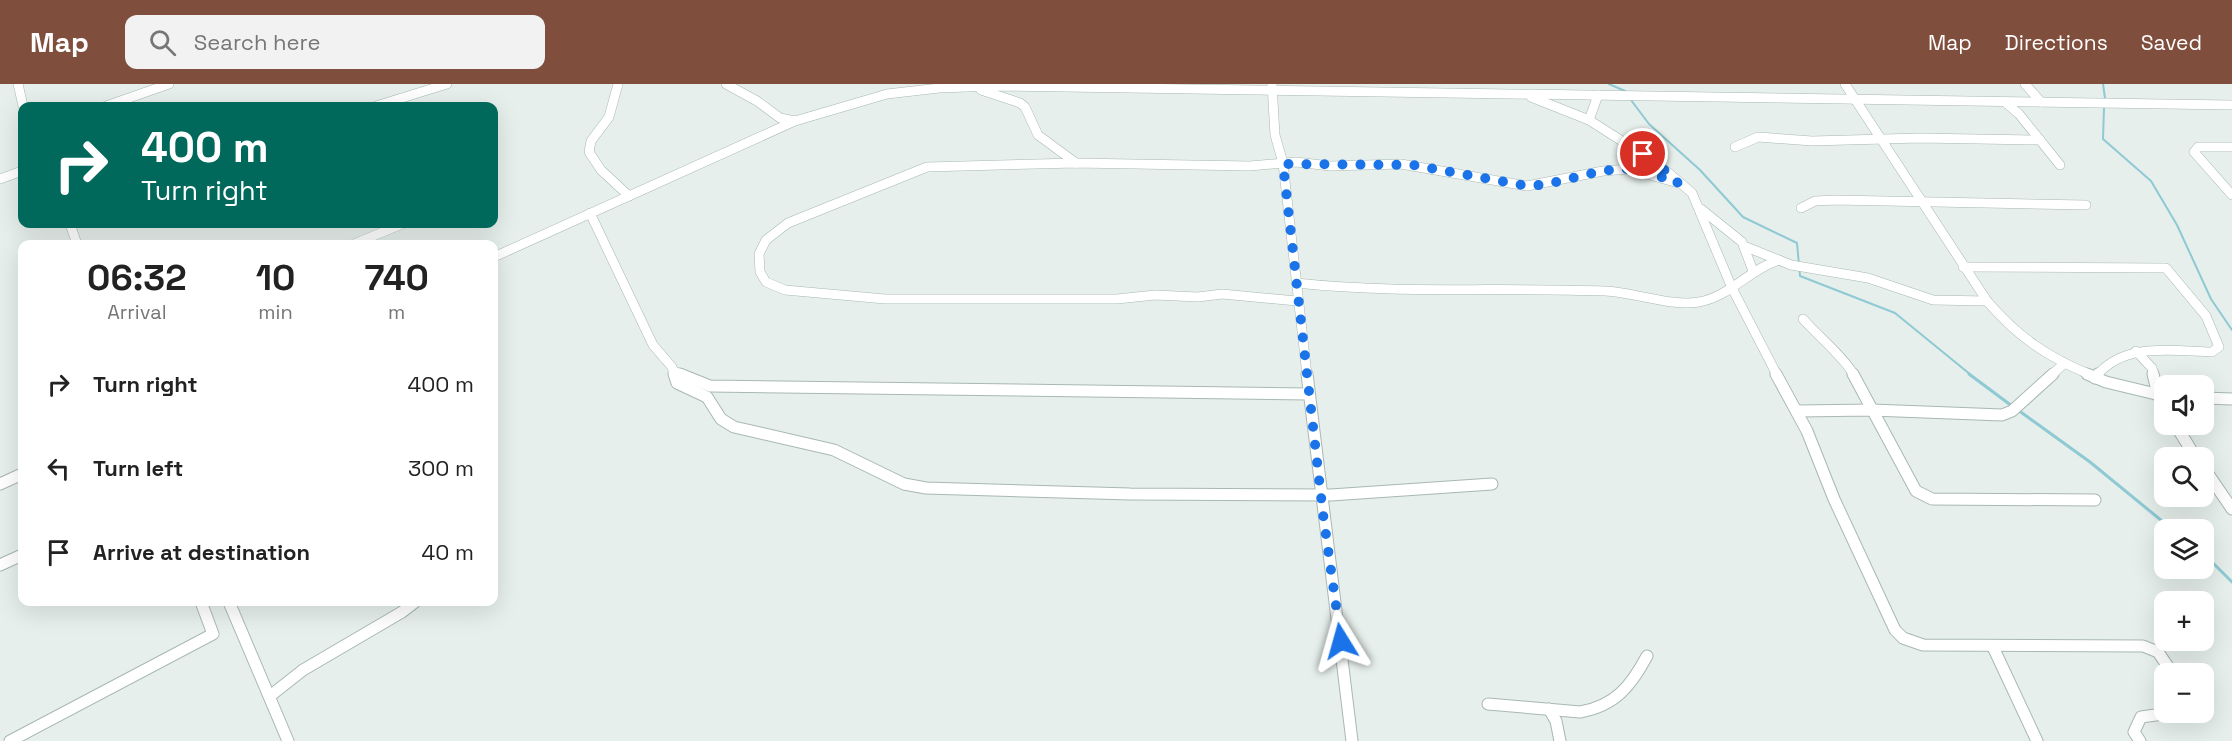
<!DOCTYPE html>
<meta charset="utf-8">
<style>
:root{--surface:#fff;--page:#f2f2f2;--text:#222;--muted:#767676;--accent:#804e3d}
body{margin:0;font-family:"Space Grotesk",sans-serif;background:var(--page);color:var(--text);height:100vh;display:flex;flex-direction:column;font-size:22px;white-space:nowrap}
*{box-sizing:border-box;margin:0}
p{font-size:20px;color:var(--muted)}
.icon{flex:none;width:33px;height:33px;fill:none;stroke:currentColor;stroke-width:2;stroke-linecap:round;stroke-linejoin:round}
.map{position:relative;flex:1;overflow:hidden}
.details{position:absolute;left:18px;top:156px;width:480px;height:366px;display:flex;flex-direction:column;background:var(--surface);border-radius:12px;box-shadow:0 6px 24px #0002}
.details>*{flex:none}
.top-card{position:absolute;left:18px;top:18px;width:480px;height:126px;border-radius:12px;box-shadow:0 6px 24px #0002;background:#00695c;color:#fff;overflow:hidden}
.tools{position:absolute;left:2154px;top:291px;display:grid;gap:12px}
.tools a{display:grid;place-items:center;width:60px;height:60px;border-radius:12px;background:var(--surface);box-shadow:0 6px 24px #0002;font-size:30px}
.pin{position:absolute;display:grid;place-items:center;width:51px;height:51px;color:#fff;margin:-26px;border:3px solid #fff;border-radius:50%;box-shadow:0 2px 6px #0007}
.me{position:absolute;width:66px;margin:-33px;rotate:352deg;stroke-linejoin:round;filter:drop-shadow(0 0 4px #0008)}
.turn{display:flex;align-items:center;gap:21px;height:126px;padding:0 24px;font-size:27px}
.turn .icon{width:78px;height:78px;stroke-width:2.5}
.turn b{display:block;font-size:42px;line-height:51px}
.eta{display:flex;justify-content:space-evenly;align-items:center;height:102px;text-align:center}
.eta b{font-size:36px;font-weight:700;line-height:42px}
ul{padding:0;list-style:none}
li{display:flex;align-items:center;gap:18px;height:84px;padding:0 24px}
li div{flex:1}
li b{display:block;font-size:22px}
li em{font-style:normal}
header{display:flex;align-items:center;gap:36px;box-sizing:border-box;height:84px;padding:0 30px;background:var(--accent);color:#fff}
header strong{font-size:28px}
nav{display:flex;gap:33px;margin-inline-start:auto;font-size:21px}
.search{width:420px;height:54px;background:var(--page);display:flex;align-items:center;gap:15px;box-sizing:border-box;padding:0 21px;border-radius:12px;color:var(--muted);font-size:22px}
.map>svg:first-child{display:block}
.lines{fill:none;stroke-linecap:round;stroke-linejoin:round}
.stream-far1{stroke:#8ec9d4;stroke-width:2}
.stream{stroke:#8ec9d4;stroke-width:3}
.minor-far1-casing{stroke:#a8b8b2;stroke-width:10}
.minor-casing{stroke:#a8b8b2;stroke-width:13}
.minor-far1{stroke:#fff;stroke-width:9}
.minor{stroke:#fff;stroke-width:11}
.route{stroke:#1a73e8;stroke-width:10;stroke-dasharray:0 18}
</style>
<header>
<strong>Map</strong>
<div class="search"><svg class="icon" aria-label="search" viewBox="0 0 24 24"><circle cx="10" cy="10" r="6"/><path d="M15 15l6 6"/></svg>Search here</div>
<nav><a>Map</a><a>Directions</a><a>Saved</a></nav>
</header>
<div class="map">
<svg width="2232" height="657" viewBox="0 0 2232 657">
<rect width="100%" height="100%" fill="#e6efeb"/>
<g class="lines">
<!-- stream-far1 -->
<g class="stream-far1">
<path d="M1609,0L1625,7"/>
<path d="M2103,0L2105,14"/>
<path d="M1631,16L1649,40L1700,86L1743,133L1797,159L1800,192L1895,229L1971,291"/>
<path d="M2104,24L2103,55L2151,97L2177,141L2211,215L2232,246"/>
</g>
<!-- stream -->
<g class="stream">
<path d="M1969,290L2012,322"/>
<path d="M2018,326L2090,378L2173,446"/>
<path d="M2204,470L2232,498"/>
</g>
<defs>
<g id="minor-far1">
<path d="M18,0L23,22"/>
<path d="M618,0L609,33L591,57L589,68L601,86L629,112"/>
<path d="M726,0L757,17L780,34L795,37"/>
<path d="M1272,0L1275,51L1283,79L1307,291"/>
<path d="M1845,0L1987,217C2018,253 2047,273 2091,291"/>
<path d="M2025,0L2041,18"/>
<path d="M981,6L1020,19L1025,23L1038,51L1076,79"/>
<path d="M1531,13L1589,36L1658,80L1692,109L1732,204L1777,291"/>
<path d="M2005,18L2019,30L2060,81"/>
<path d="M106,22L169,0"/>
<path d="M376,22L447,0"/>
<path d="M1589,36L1598,11"/>
<path d="M1735,63L1758,53L1812,57L1920,54L2040,56"/>
<path d="M2232,63H2198L2194,68L2232,111"/>
<path d="M0,95L22,87"/>
<path d="M1801,124L1815,117L1836,116L2086,121"/>
<path d="M1701,125L1742,158L1753,187"/>
<path d="M590,129L653,261L672,283L675,291"/>
<path d="M70,140L77,160"/>
<path d="M354,160L402,140"/>
<path d="M1744,162L1791,181L1868,194L1933,216L1987,217"/>
<path d="M494,173L795,37L887,10L939,4L996,2L2232,21"/>
<path d="M1963,183L2166,184L2206,232L2219,263L2212,268C2172,267 2126,258 2097,291"/>
<path d="M1296,199C1399,210 1501,203 1605,207C1634,208 1671,223 1699,218C1729,213 1750,185 1779,176"/>
<path d="M1297,217L1222,210L1198,213L1155,211L1117,215H885L785,206L766,198L760,188L759,170L766,156L788,139L927,83L1076,79L1250,82L1296,78L1330,82L1401,80L1527,102L1603,87L1629,85L1678,99"/>
<path d="M1803,235C1818,252 1844,273 1854,291"/>
<path d="M2136,267L2152,284L2154,291"/>
<path d="M673,287L684,291"/>
<path d="M2051,291L2064,280"/>
</g>
<g id="minor">
<path d="M674,290L677,299L707,313L721,335L734,343L834,366L904,400L926,404L1130,410L1331,411L1492,400"/>
<path d="M680,290L710,302L1309,310"/>
<path d="M1307,290L1352,657"/>
<path d="M1776,290L1807,347L1834,415L1895,546L1903,554L1923,561L2143,562L2158,568L2173,590"/>
<path d="M1853,290L1916,407L1932,415L2095,416"/>
<path d="M2087,290L2106,298L2164,312"/>
<path d="M2153,290L2158,311L2164,322"/>
<path d="M2095,294L2098,290"/>
<path d="M2204,314L2232,315"/>
<path d="M1797,327L1872,326L2002,331L2012,327L2053,290"/>
<path d="M2175,340L2196,374"/>
<path d="M2204,384L2232,425"/>
<path d="M0,400L22,390"/>
<path d="M0,481L22,471"/>
<path d="M229,518L288,657"/>
<path d="M1993,563L2037,657"/>
<path d="M270,612L303,586L402,528L415,518"/>
<path d="M1488,620L1580,628C1615,622 1631,602 1647,572"/>
<path d="M1549,625L1556,637L1560,657"/>
<path d="M10,657L213,550L201,518"/>
<path d="M2140,657L2134,648L2141,633L2177,628"/>
</g>
</defs>
<!-- minor-far1 casing -->
<use href="#minor-far1" class="minor-far1-casing"/>
<!-- minor casing -->
<use href="#minor" class="minor-casing"/>
<!-- minor-far1 -->
<use href="#minor-far1" class="minor-far1"/>
<!-- minor -->
<use href="#minor" class="minor"/>
</g>
<g class="lines">
<!-- route -->
<path class="route" d="M1341,557L1323,430L1283,80L1413,81L1527,102C1561,101 1594,84 1629,85C1645,86 1663,94 1678,99L1658,80L1643,70"/>
</g>
</svg>
<div class="tools">
<a><svg class="icon" aria-label="sound" viewBox="0 0 24 24"><path d="M4 9h4l5-4v14l-5-4H4zM17 9q2 3 0 6"/></svg></a>
<a><svg class="icon" aria-label="search" viewBox="0 0 24 24"><circle cx="10" cy="10" r="6"/><path d="M15 15l6 6"/></svg></a>
<a><svg class="icon" aria-label="layers" viewBox="0 0 24 24"><path d="M12 4l9 5-9 5-9-5zM3 14l9 5 9-5"/></svg></a>
<a>+</a>
<a>−</a>
</div>
<div class="pin" style="left:1643px;top:70px;background:#d93025"><svg class="icon" aria-label="arrive" viewBox="0 0 24 24"><path d="M6 21V4h12l-3 4 3 4H6"/></svg></div>
<svg class="me" style="left:1341px;top:557px" viewBox="-20 -20 40 40"><path d="M0-17L14 15 0 8-14 15z" fill="#1a73e8" stroke="#fff" stroke-width="4"/></svg>
<div class="top-card">
<div class="turn"><svg class="icon" aria-label="right" viewBox="0 0 24 24"><path d="M7 20v-9h11M14 6l5 5-5 5"/></svg><div><b>400 m</b>Turn right</div></div>
</div>
<section class="details">
<div class="eta">
<div><b>06:32</b><p>Arrival</p></div>
<div><b>10</b><p>min</p></div>
<div><b>740</b><p>m</p></div>
</div>
<ul>
<li><svg class="icon" aria-label="right" viewBox="0 0 24 24"><path d="M7 20v-9h11M14 6l5 5-5 5"/></svg><div><b>Turn right</b></div><em>400 m</em></li>
<li><svg class="icon" aria-label="left" viewBox="0 0 24 24"><path d="M17 20v-9H6M10 6l-5 5 5 5"/></svg><div><b>Turn left</b></div><em>300 m</em></li>
<li><svg class="icon" aria-label="arrive" viewBox="0 0 24 24"><path d="M6 21V4h12l-3 4 3 4H6"/></svg><div><b>Arrive at destination</b></div><em>40 m</em></li>
</ul>
</section>
</div>
